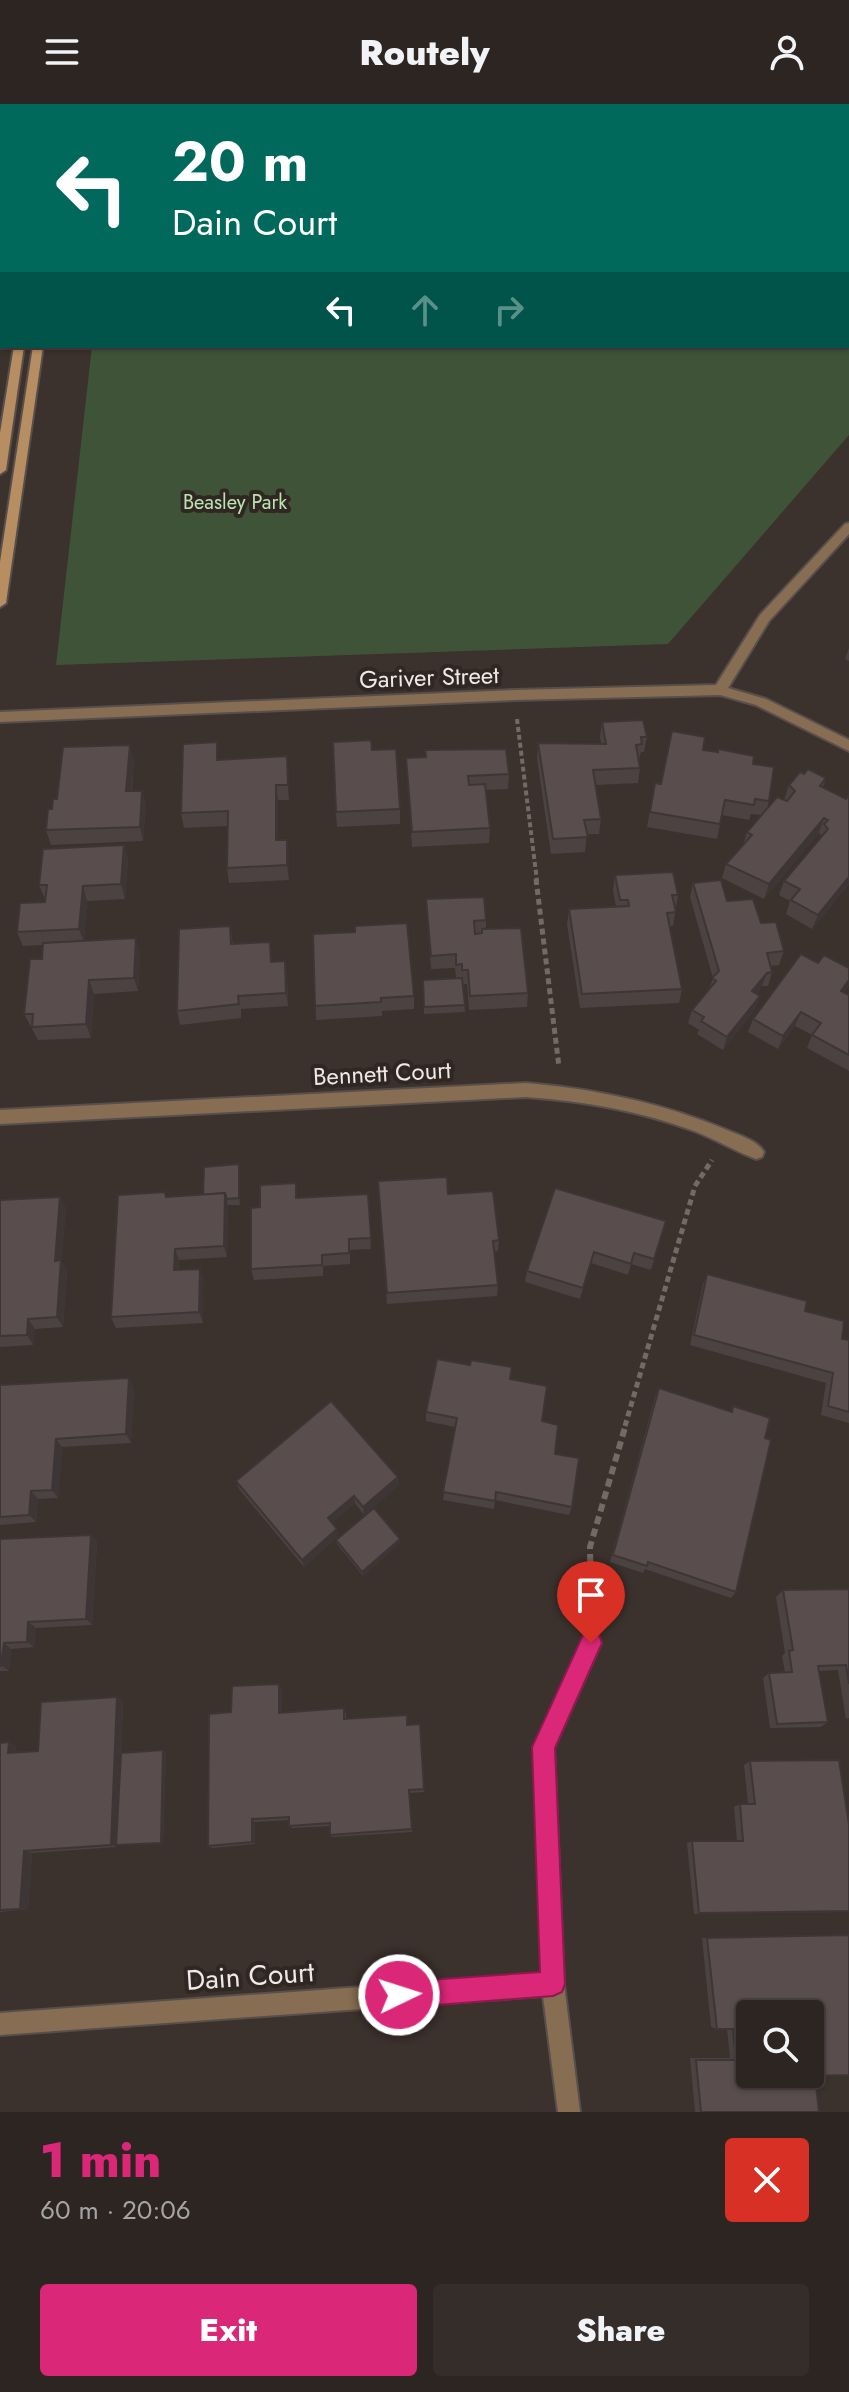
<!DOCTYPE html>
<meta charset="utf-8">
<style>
:root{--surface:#2c2522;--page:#342d2a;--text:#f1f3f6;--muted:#a6a5a5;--line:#484240;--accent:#db2777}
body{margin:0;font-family:Jost,sans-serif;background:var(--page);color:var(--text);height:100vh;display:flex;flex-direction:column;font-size:30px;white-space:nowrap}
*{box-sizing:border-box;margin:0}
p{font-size:26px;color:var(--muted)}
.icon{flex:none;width:44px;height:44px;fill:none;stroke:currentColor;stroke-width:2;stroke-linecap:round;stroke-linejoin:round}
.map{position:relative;height:2008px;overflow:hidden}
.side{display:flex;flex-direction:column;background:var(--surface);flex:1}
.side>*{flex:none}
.guide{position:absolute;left:0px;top:0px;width:850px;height:244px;box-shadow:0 2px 6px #0004,0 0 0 2px var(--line);background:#00695c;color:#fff;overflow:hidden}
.buttons{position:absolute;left:736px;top:1896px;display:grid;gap:16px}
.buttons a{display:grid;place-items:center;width:88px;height:88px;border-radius:8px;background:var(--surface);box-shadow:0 2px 6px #0004,0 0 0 2px var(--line);font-size:40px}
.pin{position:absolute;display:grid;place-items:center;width:68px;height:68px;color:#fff;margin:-82px -34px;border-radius:50% 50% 50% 0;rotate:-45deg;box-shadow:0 0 8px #0007}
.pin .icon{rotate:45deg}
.me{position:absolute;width:88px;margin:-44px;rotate:86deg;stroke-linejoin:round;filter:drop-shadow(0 0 6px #0008)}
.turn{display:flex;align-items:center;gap:28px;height:168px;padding:0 40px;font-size:36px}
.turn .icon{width:104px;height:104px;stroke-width:2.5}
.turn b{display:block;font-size:56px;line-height:68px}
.lanes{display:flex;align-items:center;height:76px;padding:0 40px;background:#0003;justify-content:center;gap:40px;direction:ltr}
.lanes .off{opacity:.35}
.round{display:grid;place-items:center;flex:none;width:84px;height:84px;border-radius:8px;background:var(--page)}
.headline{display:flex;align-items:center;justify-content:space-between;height:136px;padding:0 40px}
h1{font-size:48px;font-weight:800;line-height:60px;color:var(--accent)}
.primary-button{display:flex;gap:16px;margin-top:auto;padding:16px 40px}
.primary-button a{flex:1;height:92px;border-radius:8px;background:var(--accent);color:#fff;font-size:32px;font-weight:800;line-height:92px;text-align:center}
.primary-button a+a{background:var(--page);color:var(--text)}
header{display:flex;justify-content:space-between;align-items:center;height:104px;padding:0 40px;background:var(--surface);font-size:36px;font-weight:800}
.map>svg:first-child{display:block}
.green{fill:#3f5339}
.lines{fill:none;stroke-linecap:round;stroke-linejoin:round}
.lane-casing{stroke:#584e4b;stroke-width:4}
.street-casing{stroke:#584e4b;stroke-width:4}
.secondary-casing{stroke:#584e4b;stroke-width:4}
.path-far2{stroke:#736a66;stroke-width:4;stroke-dasharray:5 3;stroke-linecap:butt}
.path-far1{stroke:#736a66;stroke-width:5;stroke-dasharray:6 4;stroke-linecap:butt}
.path{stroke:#736a66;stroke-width:6;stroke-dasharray:8 5;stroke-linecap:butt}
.lane{fill:#876e52;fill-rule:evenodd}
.street{fill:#876e52;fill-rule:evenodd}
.secondary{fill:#b68e61;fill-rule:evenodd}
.wall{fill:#4d4242}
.shaded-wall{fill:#3e3636}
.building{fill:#594d4d;stroke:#3e3636;stroke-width:2;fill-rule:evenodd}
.route{fill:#db2777;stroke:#8e194d;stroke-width:2}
.labels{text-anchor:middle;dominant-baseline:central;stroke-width:8;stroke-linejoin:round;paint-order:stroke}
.far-park-label{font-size:20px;fill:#bae5b0;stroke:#302723}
.street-label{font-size:24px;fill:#f0e9e7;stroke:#302723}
.near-street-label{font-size:28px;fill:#f0e9e7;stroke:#302723}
</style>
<header><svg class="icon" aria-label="menu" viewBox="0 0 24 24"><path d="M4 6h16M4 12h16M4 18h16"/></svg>Routely<svg class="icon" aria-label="person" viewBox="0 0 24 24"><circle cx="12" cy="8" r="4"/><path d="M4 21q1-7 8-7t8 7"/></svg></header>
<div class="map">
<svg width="849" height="2008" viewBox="0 0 849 2008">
<rect width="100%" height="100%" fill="#3b312d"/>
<!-- green -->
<path class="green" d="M131,0H849V331L668,540L56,561L92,242H848V2Z"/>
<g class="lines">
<defs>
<rect id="lane" x="194" y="0" width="10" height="2"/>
<g id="street">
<path d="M849,419V430L769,517L728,584L766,595L849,636V647L756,601L720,591L514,596L0,618V608L514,586L716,581L760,511L845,420Z"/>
<path d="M526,979C596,985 662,999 727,1026C739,1031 758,1037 764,1048L762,1053L756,1055C735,1047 715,1035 694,1027C640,1007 584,997 526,993L0,1020V1006Z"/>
<path d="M591,1529L598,1532L601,1539L554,1644L564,1880L580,2008H558L543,1892L0,1931V1909L542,1870L534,1643L584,1532Z"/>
</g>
<g id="secondary">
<path d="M53,0H63L52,2Z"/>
<rect x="71" y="0" width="10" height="2"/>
<path d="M14,242H24L6,366L0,370V329Z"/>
<path d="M33,242H43L6,499L0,503V458Z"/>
</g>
</defs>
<!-- lane casing -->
<use href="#lane" class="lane-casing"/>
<!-- street casing -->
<use href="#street" class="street-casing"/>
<!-- secondary casing -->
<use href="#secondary" class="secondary-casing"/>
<!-- path-far2 -->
<path class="path-far2" d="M517,615L537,777"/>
<!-- path-far1 -->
<g class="path-far1">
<path d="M536,775L559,963"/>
<path d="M625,1322L695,1082L712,1056"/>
</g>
<!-- path -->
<path class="path" d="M591,1510L590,1443L626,1320"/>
<!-- lane -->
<use href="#lane" class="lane"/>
<!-- street -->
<use href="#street" class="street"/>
<!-- secondary -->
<use href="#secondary" class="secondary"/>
</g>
<!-- wall -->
<g class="wall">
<path d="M849,544V557L845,555Z"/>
<path d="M602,618L647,633L644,648H641L639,656L640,664L638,679L595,681L601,715L599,730H587L585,748L551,750L537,654L538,639H601L600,633Z"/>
<path d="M372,646L400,705V720L337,723L336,708Z"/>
<path d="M425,646L509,670L508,685L485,686L490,724L489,739L412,743L406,654L425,653Z"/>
<path d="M703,646L753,660L769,697L767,705L784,696L789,681L804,670L826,674L823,683L849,780L812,825L786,810L790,797L779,791L784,777L819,735L821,730L819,729L764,795L722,774L726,760L743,741L747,728L761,711L751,710L749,716L722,711L717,735L647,723L655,679L661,680Z"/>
<path d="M287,652L289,696H278V736H287L289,751V776L229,779L227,764V722L184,724L181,709L220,656Z"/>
<path d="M134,656L132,687H142L146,702L143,737L51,741L46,726L52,705L57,695Z"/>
<path d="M124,741L128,755L125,795L87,797L84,837L140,848L138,887L94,890L91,934L38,936L24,910L42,855L43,841L23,842L17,828L45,798V795L39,781Z"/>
<path d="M615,771L678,791L673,822H670L682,885L679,899L580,904L567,820L569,805L616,803L613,786Z"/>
<path d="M693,779L727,797L761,819L784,847L779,861L771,862L772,868L768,882H762L757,890L760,892L755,905L723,946L697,930L699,926L688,919L692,906L709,885L713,874L690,793Z"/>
<path d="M426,795L486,816V825L528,889L527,903L469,906L467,880H463L465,908L424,910L423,876L456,874L455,864L431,865Z"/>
<path d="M230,822L233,840L270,838L272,858L285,857L287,871L288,902L241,905V914L180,921L177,907Z"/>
<path d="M313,830L414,892V905L382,907V912L316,916Z"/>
<path d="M818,859L849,864V881L844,888L849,891V967L807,944L812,931L795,922L778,945L748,928L753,915Z"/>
<path d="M240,1067V1101H228L227,1153L179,1156V1166L200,1165L203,1176V1219L116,1224L111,1213L167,1093L203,1091Z"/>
<path d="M378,1077L448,1090L499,1136L498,1147L494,1148L498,1181L497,1192L387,1200Z"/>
<path d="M368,1090L371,1145L350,1146V1160L323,1162V1172L254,1176L251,1165L260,1103L298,1093Z"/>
<path d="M0,1096L66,1104L61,1157L67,1167L63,1223L35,1225L33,1241L0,1243Z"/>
<path d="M666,1117L651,1166L631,1160L628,1171L591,1159L580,1195L525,1178L527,1167Z"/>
<path d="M707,1170L805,1207L842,1235L849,1236V1319L821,1311L826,1279L690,1241L703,1180Z"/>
<path d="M510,1275L542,1317L555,1350L572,1403L569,1411L495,1396L494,1405L443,1396L455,1323L426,1317V1308Z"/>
<path d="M0,1281L134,1283L131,1339L62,1343L58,1394L38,1395L36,1418L0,1421Z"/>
<path d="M659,1284L730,1308L733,1302L765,1334L736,1488L731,1494L645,1465L643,1469L610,1458L655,1293Z"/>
<path d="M398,1373L399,1381L364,1411L355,1399L332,1419L337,1425L338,1432L304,1463L239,1385L236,1377Z"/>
<path d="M91,1431L97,1438L92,1521L36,1524L34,1543L11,1545L9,1567H0V1435Z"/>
<path d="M336,1436L400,1438L363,1472L337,1440Z"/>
<path d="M849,1485V1614L846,1615L838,1566L819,1567L828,1618L821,1623L770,1624L763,1574L769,1569L785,1568L782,1552L785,1549L776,1493L783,1486Z"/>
<path d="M282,1585V1608L346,1609V1615L407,1621L420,1620L424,1688L409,1689L412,1728L332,1733L330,1731V1722L292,1724L289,1722V1716L255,1718V1740L212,1744L208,1742L231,1608Z"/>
<path d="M117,1593L123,1598L121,1649L163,1646L166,1648L163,1740L117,1741V1743L32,1749L28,1805L0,1808V1639L16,1642V1649L38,1647Z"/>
<path d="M750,1657L849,1808L694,1810L687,1739L692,1737H737L734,1703L740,1700H748L744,1661Z"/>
<path d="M702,1834H707L815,1972L819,2008H695L690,1954H730L727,1925H717L711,1923Z"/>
</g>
<!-- shaded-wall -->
<g class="shaded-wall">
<path d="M130,641L134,656L130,702L126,687Z"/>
<path d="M287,652L289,668V696L288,681Z"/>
<path d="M276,681L278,696V751L276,736Z"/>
<path d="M142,687L146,702L143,737L140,723Z"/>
<path d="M824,714L819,729L764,795L769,780Z"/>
<path d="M287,736L289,751V776L287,761Z"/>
<path d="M124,741L128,755L125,795L121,780Z"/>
<path d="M849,773V780L812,825L818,811Z"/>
<path d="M83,782L87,797L84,839L79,825Z"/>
<path d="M136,834L140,848L138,887L134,874Z"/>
<path d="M285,857L287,871L288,902L286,889Z"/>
<path d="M767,869L762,882L748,901L752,887Z"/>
<path d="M89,876L94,890L91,934L86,920Z"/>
<path d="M849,876V881L835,900L841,887Z"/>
<path d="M760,892L755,905L723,946L727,933Z"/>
<path d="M801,908L795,922L778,945L783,932Z"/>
<path d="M239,1060L240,1067V1101L239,1094Z"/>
<path d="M225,1089L228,1101L227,1153L224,1142Z"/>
<path d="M60,1093L66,1104L61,1157L67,1167L63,1223L57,1213L55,1157Z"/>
<path d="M175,1145L179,1156L178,1177L174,1166Z"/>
<path d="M200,1165L203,1176V1219L199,1208Z"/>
<path d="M28,1215L35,1225L33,1241L27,1231Z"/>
<path d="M129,1274L134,1283L131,1339L126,1330Z"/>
<path d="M56,1335L62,1343L58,1394L52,1386Z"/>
<path d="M398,1373L399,1381L364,1411L363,1403Z"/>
<path d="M31,1387L38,1395L36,1418L29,1411Z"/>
<path d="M354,1392L355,1399L330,1421L328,1414Z"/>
<path d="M337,1425L338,1432L304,1463L302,1456Z"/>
<path d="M91,1431L97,1438L92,1521L86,1515Z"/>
<path d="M400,1435V1438L363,1472L362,1468Z"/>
<path d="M28,1518L36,1524L34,1543L27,1538Z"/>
<path d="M4,1539L11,1545L9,1567L1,1561Z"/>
<path d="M279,1580L282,1585V1613L279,1609Z"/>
<path d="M117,1593L123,1598L117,1743L111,1741Z"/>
<path d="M9,1638L16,1642V1653L8,1649Z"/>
<path d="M163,1646L166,1648L163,1740L161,1739Z"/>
<path d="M252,1715L255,1718V1740L252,1738Z"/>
<path d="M24,1747L32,1749L28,1805H20Z"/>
</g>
<!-- building -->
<g class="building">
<path d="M408,0H572L573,2H409Z"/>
<path d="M643,616L647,633H641L642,640L636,641L640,664L593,666L601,715L584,716L588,733L553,735L538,639L606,640L602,618Z"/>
<path d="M672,627L705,633L703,646L718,648V645L754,652L753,660L774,663L769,697L755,695L754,701L725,696L720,720L650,708L655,679L661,680Z"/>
<path d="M371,636L372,646L396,645L400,705L336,708L333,638Z"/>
<path d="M217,638V656L287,652L288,681H276V736H287V761L227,764L228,707L181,709L183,640Z"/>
<path d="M130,641L126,687H142L140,723L46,726L48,705H52L53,695H57L63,643Z"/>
<path d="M506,645L509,670L468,672L469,681L485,680L490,724L412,728L406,654L426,653L425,646Z"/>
<path d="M808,665L826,674L820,682L846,695L849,691V773L818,811L791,796L800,785L784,777L828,725L824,720L828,716L824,714L769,780L726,760L752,731L747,728L777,693L787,697L795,687L789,681L800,668L804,670Z"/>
<path d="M124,741L121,780L83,782L79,825L17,828L20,799L45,798L47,781H39L43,745Z"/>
<path d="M673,768L678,791H672L676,808L667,809L682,885L582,890L569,805L629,802L628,796H620L615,771Z"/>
<path d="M721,776L727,797L753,795L761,819L776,818L784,847L767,849L772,868L767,869L752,887L760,892L727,933L701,917L704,913L692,906L716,877L712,874L719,867L693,779Z"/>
<path d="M484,793L486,816L474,817L475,830L482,829V825L521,824L528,889L470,892L468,866H462V860L456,861V850L431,852L426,795Z"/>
<path d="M407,819L414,892L381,894V898L315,902L313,830L355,828V822Z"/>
<path d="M230,822L231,840L270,838L271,858L285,857L286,889L238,892L239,900L177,907L179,825Z"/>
<path d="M136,834L134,874L89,876L86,920L32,923L33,910H24L30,855H42L43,839Z"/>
<path d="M801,850L818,859L824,851L849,864V876L841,887L849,891V951L812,931L821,919L801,908L783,932L753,915Z"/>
<path d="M462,874L465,901L424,903L423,876Z"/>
<path d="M239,1060V1094L227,1095L225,1089L203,1091L204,1063Z"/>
<path d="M447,1073L448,1090L493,1087L499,1136L493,1137L498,1181L387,1189L378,1077Z"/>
<path d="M296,1079V1094L368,1090L371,1134L349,1135V1149L322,1151V1161L251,1165V1104L260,1103V1081Z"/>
<path d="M555,1084L666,1117L654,1155L634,1149L631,1160L594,1148L583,1184L527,1167Z"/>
<path d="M165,1088L166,1093L225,1089L224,1142L175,1145L174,1166L200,1165L199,1208L111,1213L118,1091Z"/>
<path d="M60,1093L55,1157L61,1156L57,1213L28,1215L27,1231L0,1232V1096Z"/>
<path d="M707,1170L807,1197L805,1207L844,1217L842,1235L849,1236V1308L828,1302L833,1269L694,1231Z"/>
<path d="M437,1255L470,1261L471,1256L512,1263L510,1275L547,1282L542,1317L558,1321L555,1350L579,1354L572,1403L496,1388L495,1397L443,1388L457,1314L426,1308Z"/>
<path d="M129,1274L126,1330L56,1335L52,1386L31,1387L29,1411L0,1413V1281Z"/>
<path d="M659,1284L732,1308L733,1302L770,1314L765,1334L771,1336L736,1488L648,1458L647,1462L613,1451Z"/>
<path d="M331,1297L398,1373L363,1403L354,1392L328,1414L337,1425L302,1456L236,1377Z"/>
<path d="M374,1404L400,1435L362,1468L336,1436Z"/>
<path d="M91,1431L86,1515L28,1518L27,1538L4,1539L1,1561L0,1562V1435Z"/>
<path d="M849,1485V1580L846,1561L818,1562L828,1618L777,1620L769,1569L792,1568L789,1547L793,1546L783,1486Z"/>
<path d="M279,1580V1609L344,1604V1615L407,1611V1621L420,1620L424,1685L409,1686L412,1725L330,1731V1719L289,1722V1713L252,1715V1738L208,1742L209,1610L231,1608L232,1582Z"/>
<path d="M117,1593L111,1741L24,1747L20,1805L0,1806V1639L9,1638L8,1649L38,1647L41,1598Z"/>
<path d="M163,1646L161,1739L116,1741L121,1649Z"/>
<path d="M839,1656L849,1720V1807L699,1809L692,1737H743L740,1700H755L750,1657Z"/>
<path d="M849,1831V1971L815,1972L819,2008H701L696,1956H736L733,1925H717L707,1834ZM750,1910H810V1970H750Z"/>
</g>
<!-- route -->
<path class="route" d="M591,1528L599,1531L602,1539L555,1644L565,1880L562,1888L553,1892L399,1904L390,1900L387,1891L390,1882L399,1878L540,1868L532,1643L583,1531Z"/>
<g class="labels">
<!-- far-park labels -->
<g class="far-park-label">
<text x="235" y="398">Beasley Park</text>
</g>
<!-- street labels -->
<g class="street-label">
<text transform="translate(429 573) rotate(-2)">Gariver Street</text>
<text transform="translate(382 969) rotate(-3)">Bennett Court</text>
</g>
<!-- near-street labels -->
<g class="near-street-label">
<text transform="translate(250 1872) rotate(-4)">Dain Court</text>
</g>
</g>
</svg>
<div class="buttons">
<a><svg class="icon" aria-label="search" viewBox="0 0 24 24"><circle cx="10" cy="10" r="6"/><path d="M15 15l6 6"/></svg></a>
</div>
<div class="pin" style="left:591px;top:1539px;background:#d93025"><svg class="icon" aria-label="arrive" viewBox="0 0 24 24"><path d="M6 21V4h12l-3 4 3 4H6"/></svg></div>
<svg class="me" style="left:399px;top:1891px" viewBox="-20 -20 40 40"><circle r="17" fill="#db2777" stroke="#fff" stroke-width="3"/><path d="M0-11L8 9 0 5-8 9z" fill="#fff"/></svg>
<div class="guide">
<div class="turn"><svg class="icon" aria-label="left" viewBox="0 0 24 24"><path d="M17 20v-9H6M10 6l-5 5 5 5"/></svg><div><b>20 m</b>Dain Court</div></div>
<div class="lanes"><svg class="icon" aria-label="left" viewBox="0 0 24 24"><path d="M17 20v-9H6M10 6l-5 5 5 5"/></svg><svg class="icon off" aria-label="ahead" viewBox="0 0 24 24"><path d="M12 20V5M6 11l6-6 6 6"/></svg><svg class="icon off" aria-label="right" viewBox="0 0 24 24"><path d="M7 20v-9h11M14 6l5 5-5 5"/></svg></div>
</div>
</div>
<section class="side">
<div class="headline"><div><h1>1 min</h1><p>60 m · 20:06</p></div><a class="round" style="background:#d93025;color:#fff"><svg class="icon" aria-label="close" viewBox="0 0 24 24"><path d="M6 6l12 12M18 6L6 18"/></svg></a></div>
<div class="primary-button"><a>Exit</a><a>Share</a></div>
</section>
